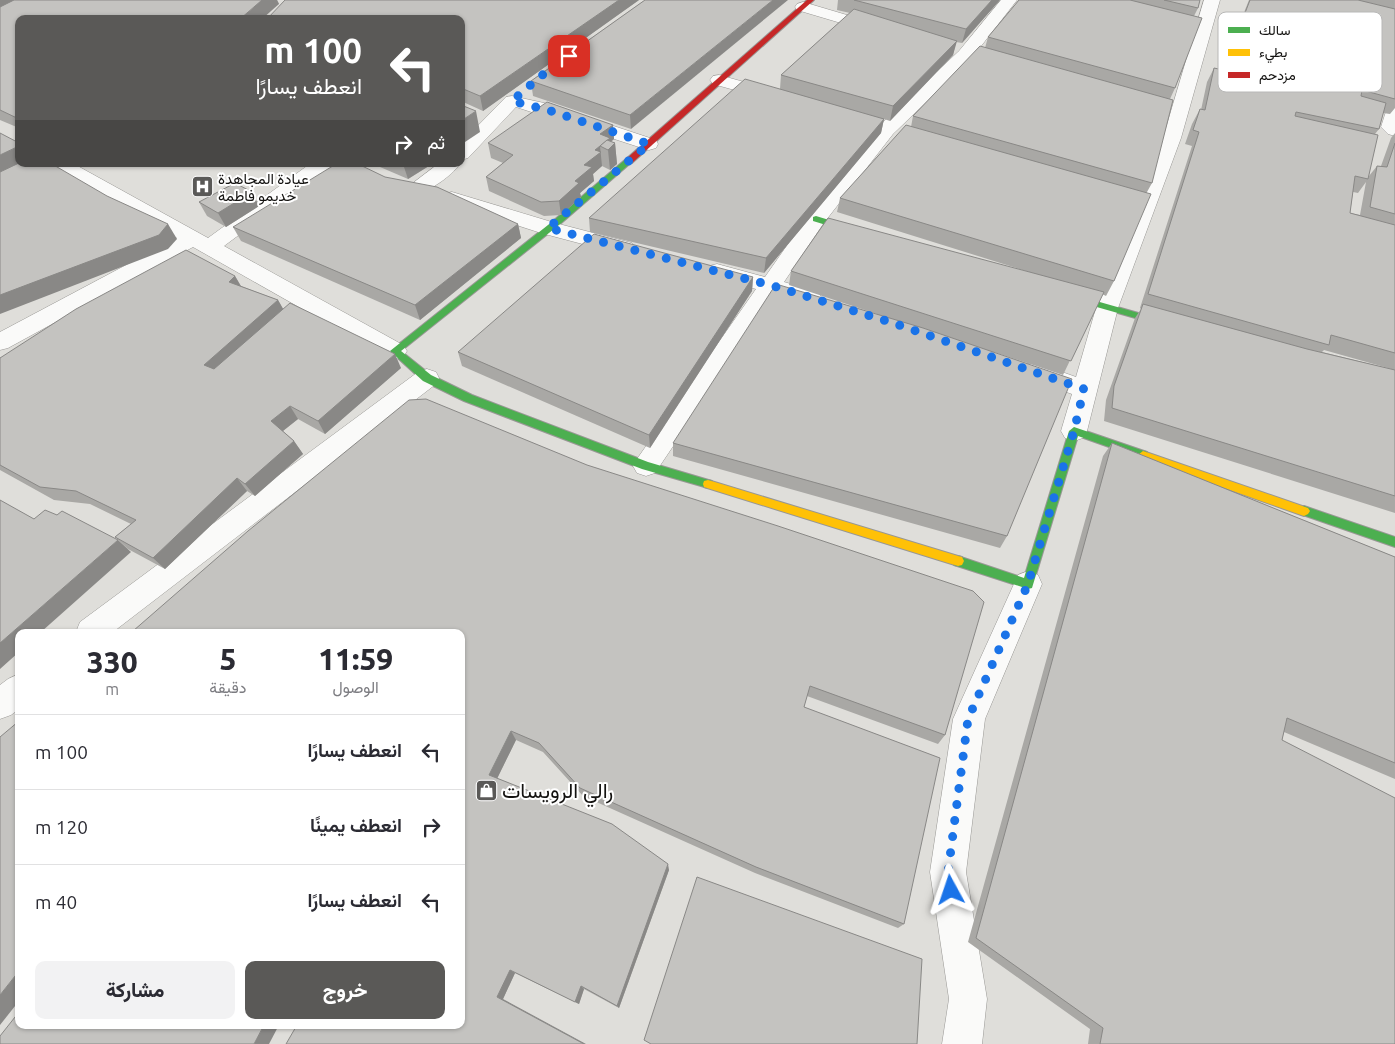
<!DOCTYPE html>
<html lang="ar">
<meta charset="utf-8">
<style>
:root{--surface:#fff;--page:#f2f2f3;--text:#2b2b33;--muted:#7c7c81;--line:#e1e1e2;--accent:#5a5957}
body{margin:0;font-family:Ubuntu,Vazirmatn,sans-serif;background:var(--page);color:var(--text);direction:rtl;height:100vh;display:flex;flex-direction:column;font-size:19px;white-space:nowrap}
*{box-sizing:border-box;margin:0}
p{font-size:16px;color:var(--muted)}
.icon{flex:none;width:28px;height:28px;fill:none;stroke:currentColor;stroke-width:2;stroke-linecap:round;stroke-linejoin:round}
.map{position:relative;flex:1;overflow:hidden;direction:ltr}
.drawer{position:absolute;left:15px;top:629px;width:450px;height:400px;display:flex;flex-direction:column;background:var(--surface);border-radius:10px;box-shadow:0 1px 4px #0004;direction:rtl}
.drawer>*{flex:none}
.top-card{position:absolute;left:15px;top:15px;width:450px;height:152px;border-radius:10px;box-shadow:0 1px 4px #0004;direction:rtl;background:#5a5957;color:#fff;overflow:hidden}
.pin{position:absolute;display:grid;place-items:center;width:42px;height:42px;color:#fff;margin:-21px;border-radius:10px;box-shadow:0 2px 8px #0006}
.me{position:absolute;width:55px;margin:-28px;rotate:355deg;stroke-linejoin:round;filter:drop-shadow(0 0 4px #0008)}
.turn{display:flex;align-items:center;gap:18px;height:105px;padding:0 20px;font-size:22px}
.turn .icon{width:65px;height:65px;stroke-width:2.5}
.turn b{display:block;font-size:35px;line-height:42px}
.then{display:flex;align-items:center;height:48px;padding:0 20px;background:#0003;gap:10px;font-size:19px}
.eta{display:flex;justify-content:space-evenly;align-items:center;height:85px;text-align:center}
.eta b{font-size:30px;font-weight:800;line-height:35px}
.primary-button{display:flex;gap:10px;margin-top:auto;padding:10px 20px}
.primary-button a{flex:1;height:58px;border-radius:10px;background:var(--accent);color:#fff;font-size:20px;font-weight:800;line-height:58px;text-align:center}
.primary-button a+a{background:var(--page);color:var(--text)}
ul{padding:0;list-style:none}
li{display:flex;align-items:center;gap:15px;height:75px;padding:0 20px;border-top:1px solid var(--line)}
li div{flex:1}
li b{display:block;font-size:19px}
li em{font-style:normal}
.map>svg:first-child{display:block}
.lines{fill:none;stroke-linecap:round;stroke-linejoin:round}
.street-casing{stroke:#989794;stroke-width:1}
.fast-casing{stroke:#989794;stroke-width:2}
.slow-casing{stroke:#989794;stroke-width:2}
.jam-casing{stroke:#989794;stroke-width:2}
.street{fill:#fafaf9;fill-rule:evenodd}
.fast{fill:#4caf50;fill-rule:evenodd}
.slow{fill:#ffc107;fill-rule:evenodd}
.jam{fill:#c62828;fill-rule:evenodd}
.wall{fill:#a9a8a5;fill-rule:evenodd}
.shaded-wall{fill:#898886}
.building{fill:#c4c3c0;stroke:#898886}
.route{stroke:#1a73e8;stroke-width:9;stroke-dasharray:0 16.2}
.labels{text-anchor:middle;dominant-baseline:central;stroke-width:4;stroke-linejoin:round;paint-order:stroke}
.far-poi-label{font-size:15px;fill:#131210;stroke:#fff;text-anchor:start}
.near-poi-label{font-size:21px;fill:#131210;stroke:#fff;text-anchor:start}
.key{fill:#fff;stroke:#b8b8b7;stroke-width:1}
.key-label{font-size:14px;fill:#131210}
</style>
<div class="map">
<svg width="1395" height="1044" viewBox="0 0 1395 1044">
<rect width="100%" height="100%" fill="#dfdeda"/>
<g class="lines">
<defs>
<g id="street">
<path d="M1001,0H1017L971,59L893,134L823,224L784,282L818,292L821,297L818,302L810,305L775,295L655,473L646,476L637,473L633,466L637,459L756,289L709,276L706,271L709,266L717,264L765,277L809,214L879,126L959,51Z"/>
<path d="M1204,0H1220L1181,138L1118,308L1087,431L1083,438L1074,441L1065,438L1061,431L1072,394L1025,377L1022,371L1025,365L1034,362L1076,377L1096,308L1163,138Z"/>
<path d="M803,2L884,26L886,29L884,32L878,34L797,10L795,7L797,4Z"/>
<path d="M719,75L780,92L783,96L780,100L774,101L713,84L710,80L713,76Z"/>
<path d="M512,96L544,103L656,140L658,144L656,148L649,150L642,148L516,107L468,158L461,160V143L506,97Z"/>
<path d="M1395,101V136L1388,134L1381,127L1389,102Z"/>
<path d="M50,164H74L208,238L307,166L315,164H347L344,168L321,174L224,246L403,345L407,351L403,357L395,359L387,357L193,247L8,348L0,350V332L177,238L53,168Z"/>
<path d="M438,164H460C451,176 427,195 413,191L410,187L413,183Z"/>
<path d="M452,192L555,223L632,243L635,248L632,253L624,255L541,233L445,202L442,198L445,194Z"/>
<path d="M427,369L436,372L439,378L436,384L113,632H76L80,622L418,372Z"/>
<path d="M1028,571L1038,575L1042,584L985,719L966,872L987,999L982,1044H942L949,999L930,872L953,719L1018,575Z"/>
<path d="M19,674V709L11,715L0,719V685L8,679Z"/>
</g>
<g id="fast">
<path d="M626,159L633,161L559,225L401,351L431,375L472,395L648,462L712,481L713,484L712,487L708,488L642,469L464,401L423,381L390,351L553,221Z"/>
<path d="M816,216L865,231L866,233L862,236L813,221V217Z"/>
<path d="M1061,291L1177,324L1179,326L1174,329L1058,296L1056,294Z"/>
<path d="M1074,427L1147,452L1148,455L1143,459L1078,436L1032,588L1028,589L954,565L952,561L954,557L958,556L1024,578L1069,431Z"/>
<path d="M1304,506L1395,537V547L1300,514L1298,511L1300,508Z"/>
</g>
<g id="slow">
<path d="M1143,451L1308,508L1310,511L1308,514L1304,516L1139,458L1138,455Z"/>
<path d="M708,480L958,556L962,557L964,561L962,565L958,566L704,487L703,484L704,481Z"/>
</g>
<path id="jam" d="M807,0H814L632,163H626V159Z"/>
</defs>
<!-- street casing -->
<use href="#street" class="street-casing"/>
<!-- fast casing -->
<use href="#fast" class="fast-casing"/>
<!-- slow casing -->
<use href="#slow" class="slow-casing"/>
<!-- jam casing -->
<use href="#jam" class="jam-casing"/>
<!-- street -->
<use href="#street" class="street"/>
<!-- fast -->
<use href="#fast" class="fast"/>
<!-- slow -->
<use href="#slow" class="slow"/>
<!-- jam -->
<use href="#jam" class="jam"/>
</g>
<!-- wall -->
<g class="wall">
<path d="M0,0H277L279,4L19,19V128L0,120Z"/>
<path d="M285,0H639L483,111L461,101V19Z"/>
<path d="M645,0L631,129L533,96L531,81Z"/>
<path d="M838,0H1000L962,43L956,42L953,55L890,121L884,119L881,133L764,273L590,232L589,218L780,89L781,75L850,13L837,10Z"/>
<path d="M1019,0H1200L1198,8L1194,16L1175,88L1170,99L1152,183L1147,192L1114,281L1106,296L1102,294L1063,375L994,352L1007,536L1000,548L673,456V443L877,314L789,285L791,271L1042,276L837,212L840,198L911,127L913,116L985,48L988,37Z"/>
<path d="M1249,0H1395V108L1390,114L1383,113L1379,129L1375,134L1369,176L1377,166H1381L1391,138L1395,133V370L1324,350L1322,352L1395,370V513L1104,421L1106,400L1135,318L1141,309L1140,308L1192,146L1185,144L1192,124L1200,109L1201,110L1207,82L1214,68L1221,70ZM1366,182L1360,215L1350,213L1353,192L1358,193Z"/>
<path d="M613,125L614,139L611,142L615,143L617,164L610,170L602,166L593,174L594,181L580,193L581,197L561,215L544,216L489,191L486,177L503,163L491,158L488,143Z"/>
<path d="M373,164H432L408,179Z"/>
<path d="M385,177L518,224L521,238L420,320L241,241L233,227Z"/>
<path d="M252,192L259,206L226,227L207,216L199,202Z"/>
<path d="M235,276L241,286L278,300L283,309L401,368L325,434L298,419L283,431L294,441L303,454L255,496L247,491L165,569L128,549L115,537L131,524L90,504L54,500L0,470V358Z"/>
<path d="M753,277L752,291L650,448L462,366L458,352Z"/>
<path d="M409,400L945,735L938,744L807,696L804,707L904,924L898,928L755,873L583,796L543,752L516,740L497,778L669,870L619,1008L584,989L579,1004L515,973L503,999L461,1025Z"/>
<path d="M1112,443L1395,557V779L1284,732L1282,740L1395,1044H1088L1090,1029L968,942L1103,456Z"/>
</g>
<!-- shaded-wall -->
<g class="shaded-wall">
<path d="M0,0H25L0,11Z"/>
<path d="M262,0H277L279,4L262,19H240Z"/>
<path d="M619,0H639L483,111L480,96Z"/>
<path d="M773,0H788L631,129L630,115Z"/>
<path d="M992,0H1000L962,43L966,29Z"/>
<path d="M957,41L953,55L890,121L893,106Z"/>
<path d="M476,111L480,132L462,144L463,150L461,151V121Z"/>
<path d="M884,119L881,133L764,273L766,258Z"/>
<path d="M613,125L614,139L610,142L615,143L617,164L610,170L608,150L600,134Z"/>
<path d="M19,146V164L0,174V155Z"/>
<path d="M600,146L602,166L593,174L594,181L580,193L581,197L561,215L559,201L575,181L584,165L595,150Z"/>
<path d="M403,164H432L408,179Z"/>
<path d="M252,192L259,206L226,227L218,213Z"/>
<path d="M168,224L177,239L168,249L0,314V295Z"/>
<path d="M518,224L521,238L420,320L415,305Z"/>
<path d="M235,276L243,290L229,282Z"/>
<path d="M753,277L752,291L650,448L649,435Z"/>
<path d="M278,300L286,314L213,379L204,365Z"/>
<path d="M395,354L401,368L325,434L318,421Z"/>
<path d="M290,406L298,419L279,434L271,421Z"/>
<path d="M294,441L303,454L255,496L245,484Z"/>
<path d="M237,478L247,491L165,569L153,558Z"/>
<path d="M118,540L131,552L41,632H19V652L0,669V643Z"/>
<path d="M511,731L516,740L495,783L489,775Z"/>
<path d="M668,864L669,870L619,1008L617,1006Z"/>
<path d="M510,970L515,973L503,999L586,1044H584L497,997Z"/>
<path d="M19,971V1001L0,1025V995Z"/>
<path d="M581,986L584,989L579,1004L575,1002Z"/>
<path d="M264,1025H279L269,1044H254Z"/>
</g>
<!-- building -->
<g class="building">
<path d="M14,0H262L240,19H19V119L0,110V7Z"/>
<path d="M285,0H619L480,96L461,88V19H267Z"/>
<path d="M645,0H773L630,115L531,81Z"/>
<path d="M854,0H992L966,29Z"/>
<path d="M1019,0H1130L1202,18L1175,88L988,37Z"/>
<path d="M1164,0H1200L1198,8Z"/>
<path d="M1250,0H1358L1395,9V99L1362,90L1361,96L1386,103L1379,129L1296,112L1295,116L1378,135L1368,179L1355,176L1350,213L1395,225V353L1331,335L1329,345L1148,294L1199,132L1193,130L1200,109L1205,110L1214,68L1223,70Z"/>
<path d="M854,9L957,41L893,106L781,75Z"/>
<path d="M980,46L1173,100L1152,183L913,116Z"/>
<path d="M745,79L884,119L766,258L589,218Z"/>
<path d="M547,102L613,125L600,134L610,138L595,150L601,152L584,165L592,167L575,181L579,183L559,201L541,202L486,177L513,155L488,143Z"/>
<path d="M461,105L476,111L461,121Z"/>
<path d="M906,125L1151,194L1114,281L840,198Z"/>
<path d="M0,133L19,143V146L0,155Z"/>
<path d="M607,140L615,143L608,150L600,146Z"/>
<path d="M1395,143V214L1370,207L1377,166L1387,167Z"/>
<path d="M19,163L52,164L107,196L168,224L159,235L0,295V172Z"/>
<path d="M336,164H358L385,177L437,187L518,224L415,305L233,227Z"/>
<path d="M235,183L252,192L218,213L199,202Z"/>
<path d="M828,218L1104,292L1071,361L791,271Z"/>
<path d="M594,234L753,277L649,435L458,352Z"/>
<path d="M186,250L235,276L229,282L278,300L204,365L214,369L290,303L395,354L318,421L290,406L271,421L294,441L245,484L237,478L153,558L115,537L136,520L76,491L40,487L0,465V358L76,309Z"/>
<path d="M776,284L923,328L1072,379L1007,536L673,443Z"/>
<path d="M1143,304L1307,349L1395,370V496L1112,408L1114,386Z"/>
<path d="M426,399L587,465L778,526L973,591L984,602L945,735L810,686L804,707L940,758L904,924L756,867L580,788L539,743L511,731L489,775L612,824L668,864L617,1006L581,986L575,1002L510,970L497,997L584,1044H286L297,1025H461V632H134L133,631L248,531L409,400Z"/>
<path d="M1112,443L1395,557V763L1287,718L1282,740L1395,798V1044H1100L1103,1028L976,938Z"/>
<path d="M0,500L34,519L45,510L57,515L62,511L118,540L0,643Z"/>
<path d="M19,721V971L0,995V737Z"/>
<path d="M697,877L922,959L917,1044H651L644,1040Z"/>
<path d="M19,1012V1025H264L254,1044H0V1036Z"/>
</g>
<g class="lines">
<!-- route -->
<path class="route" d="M569,56L541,76L512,101L551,111L649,144L548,228L770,285L890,322L1084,389L1074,431L1028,584L968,719L948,872L951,890"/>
</g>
<!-- icons -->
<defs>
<symbol id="hospital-square" viewBox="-11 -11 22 22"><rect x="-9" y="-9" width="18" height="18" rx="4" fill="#5a5957" stroke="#fff"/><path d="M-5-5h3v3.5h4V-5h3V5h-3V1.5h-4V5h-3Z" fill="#fff"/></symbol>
<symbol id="shop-square" viewBox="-11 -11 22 22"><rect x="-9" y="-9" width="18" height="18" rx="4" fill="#5a5957" stroke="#fff"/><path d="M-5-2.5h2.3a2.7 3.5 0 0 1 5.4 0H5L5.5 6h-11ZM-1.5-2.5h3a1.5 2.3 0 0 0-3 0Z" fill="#fff"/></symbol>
</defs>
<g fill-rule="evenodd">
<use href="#hospital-square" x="190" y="174" width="25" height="25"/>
<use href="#shop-square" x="474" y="778" width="25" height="25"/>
</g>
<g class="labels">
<!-- far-poi labels -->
<g class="far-poi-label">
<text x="218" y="178">عيادة المجاهدة<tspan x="218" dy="17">خديمو فاطمة</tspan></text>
</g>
<!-- near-poi labels -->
<g class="near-poi-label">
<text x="502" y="790">رالي الرويسات</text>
</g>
</g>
<!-- legend -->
<rect x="1218" y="12" width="164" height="80" rx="8" class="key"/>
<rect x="1228" y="27" width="22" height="6" fill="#4caf50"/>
<rect x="1228" y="49" width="22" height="7" fill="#ffc107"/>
<rect x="1228" y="72" width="22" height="6" fill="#c62828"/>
<g class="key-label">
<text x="1259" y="35">سالك</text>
<text x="1259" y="57">بطيء</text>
<text x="1259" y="80">مزدحم</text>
</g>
</svg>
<div class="pin" style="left:569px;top:56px;background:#d93025"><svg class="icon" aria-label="arrive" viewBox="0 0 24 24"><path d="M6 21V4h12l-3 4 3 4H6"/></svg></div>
<svg class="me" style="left:951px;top:890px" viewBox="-20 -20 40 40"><path d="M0-17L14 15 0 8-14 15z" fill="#1a73e8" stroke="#fff" stroke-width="4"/></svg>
<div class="top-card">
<div class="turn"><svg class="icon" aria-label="left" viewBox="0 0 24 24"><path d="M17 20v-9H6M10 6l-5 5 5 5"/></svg><div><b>100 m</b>انعطف يسارًا</div></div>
<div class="then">ثم<svg class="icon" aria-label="right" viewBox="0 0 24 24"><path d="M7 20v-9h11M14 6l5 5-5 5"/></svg></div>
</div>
<section class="drawer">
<div class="eta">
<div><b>11:59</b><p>الوصول</p></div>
<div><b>5</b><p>دقيقة</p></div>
<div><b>330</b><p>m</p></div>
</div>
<ul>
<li><svg class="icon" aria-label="left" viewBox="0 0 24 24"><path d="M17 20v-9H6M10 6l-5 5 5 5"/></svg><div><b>انعطف يسارًا</b></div><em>100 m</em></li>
<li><svg class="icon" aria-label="right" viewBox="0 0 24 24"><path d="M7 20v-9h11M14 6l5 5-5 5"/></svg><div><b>انعطف يمينًا</b></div><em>120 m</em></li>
<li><svg class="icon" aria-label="left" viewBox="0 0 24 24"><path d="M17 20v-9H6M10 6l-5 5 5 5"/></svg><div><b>انعطف يسارًا</b></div><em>40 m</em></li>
</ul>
<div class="primary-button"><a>خروج</a><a>مشاركة</a></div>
</section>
</div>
